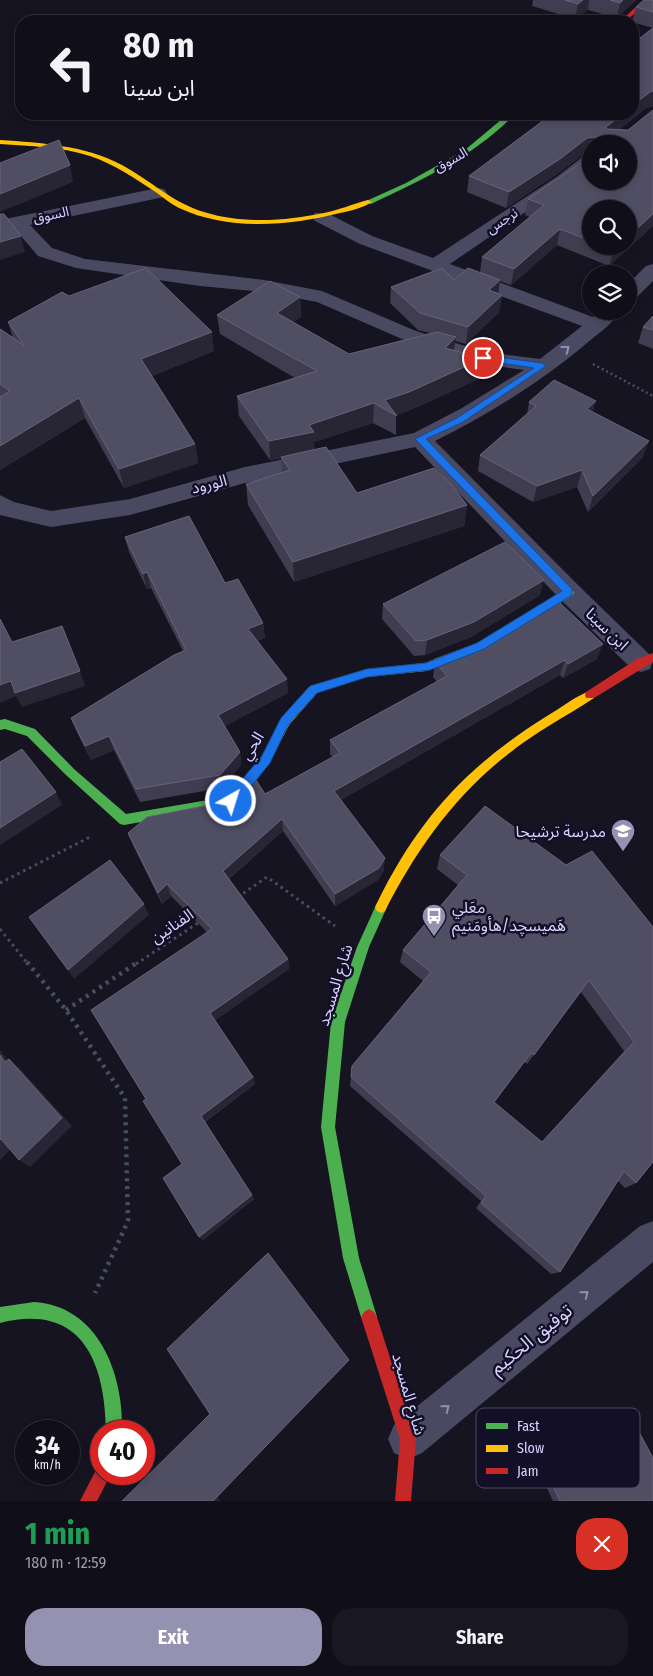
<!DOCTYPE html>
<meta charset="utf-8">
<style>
:root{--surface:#100f19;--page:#191822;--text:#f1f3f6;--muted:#9c9ca2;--line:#302f38;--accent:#9591b1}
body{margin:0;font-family:"Fira Sans Condensed","Noto Sans Arabic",sans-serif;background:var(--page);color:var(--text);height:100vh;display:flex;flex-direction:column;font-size:19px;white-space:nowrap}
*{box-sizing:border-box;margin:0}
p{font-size:16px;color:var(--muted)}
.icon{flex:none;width:28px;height:28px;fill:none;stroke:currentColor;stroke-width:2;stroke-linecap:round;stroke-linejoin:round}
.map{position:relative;height:1501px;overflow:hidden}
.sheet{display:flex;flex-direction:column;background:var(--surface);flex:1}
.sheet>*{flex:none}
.top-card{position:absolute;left:15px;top:15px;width:624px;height:105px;border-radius:20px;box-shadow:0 2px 8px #0003,0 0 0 1px var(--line);background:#100f19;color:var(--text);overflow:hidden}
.controls{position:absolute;left:582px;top:135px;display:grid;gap:10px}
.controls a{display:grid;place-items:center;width:55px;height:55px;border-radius:50%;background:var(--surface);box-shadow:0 2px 8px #0003,0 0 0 1px var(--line);font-size:25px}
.speed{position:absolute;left:15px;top:1420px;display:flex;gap:10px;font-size:25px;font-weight:700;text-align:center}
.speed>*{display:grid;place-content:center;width:65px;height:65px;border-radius:50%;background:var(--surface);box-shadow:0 2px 8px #0003,0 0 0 1px var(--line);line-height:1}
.speed small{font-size:12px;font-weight:400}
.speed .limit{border:8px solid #d22;background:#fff;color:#111}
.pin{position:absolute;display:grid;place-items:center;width:42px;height:42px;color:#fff;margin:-21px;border:2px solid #fff;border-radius:50%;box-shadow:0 1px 5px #0007}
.me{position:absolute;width:55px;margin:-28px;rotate:39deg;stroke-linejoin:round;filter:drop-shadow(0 0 4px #0008)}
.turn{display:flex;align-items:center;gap:18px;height:105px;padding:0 25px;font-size:22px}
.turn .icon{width:65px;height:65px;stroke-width:2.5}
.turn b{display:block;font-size:35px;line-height:42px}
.round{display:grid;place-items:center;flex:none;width:52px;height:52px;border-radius:20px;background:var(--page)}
.head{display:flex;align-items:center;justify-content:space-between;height:85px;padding:0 25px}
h1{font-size:30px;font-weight:700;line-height:38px;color:#1e9e55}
.cta{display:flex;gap:10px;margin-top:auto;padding:10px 25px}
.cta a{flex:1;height:58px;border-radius:20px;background:var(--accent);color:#fff;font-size:20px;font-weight:700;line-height:58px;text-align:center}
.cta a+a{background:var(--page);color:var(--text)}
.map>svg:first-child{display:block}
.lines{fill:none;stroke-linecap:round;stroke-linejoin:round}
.path-far2{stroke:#44505f;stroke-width:2.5;stroke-dasharray:2 3;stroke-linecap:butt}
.path-far1{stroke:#44505f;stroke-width:3;stroke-dasharray:2.5 4;stroke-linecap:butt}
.path{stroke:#44505f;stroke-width:4.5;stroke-dasharray:3 5;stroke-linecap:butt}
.street{fill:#4a4962;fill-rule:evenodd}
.fast{fill:#4caf50;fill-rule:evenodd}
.slow{fill:#ffc107;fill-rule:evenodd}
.jam{fill:#c62828;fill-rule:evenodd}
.wall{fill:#403d50;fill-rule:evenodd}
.shaded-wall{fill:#282635}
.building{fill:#504e63;stroke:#66637b;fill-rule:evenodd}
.oneway{stroke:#928eb0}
.route{fill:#1a73e8;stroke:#114b97}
.labels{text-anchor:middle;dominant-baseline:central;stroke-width:5;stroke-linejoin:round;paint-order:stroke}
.far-street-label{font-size:14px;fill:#d9d4ff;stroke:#130f26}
.street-label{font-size:16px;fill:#d9d4ff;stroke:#130f26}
.poi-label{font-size:16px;fill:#d9d4ff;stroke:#130f26;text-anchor:end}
.near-street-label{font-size:19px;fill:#d9d4ff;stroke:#130f26}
.key{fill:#130f26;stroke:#4e4a67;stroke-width:1}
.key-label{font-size:14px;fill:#d9d4ff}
</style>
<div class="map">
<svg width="653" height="1501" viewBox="0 0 653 1501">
<rect width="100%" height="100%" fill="#161421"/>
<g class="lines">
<!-- path-far2 -->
<path class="path-far2" d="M593,364L653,396"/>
<!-- path-far1 -->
<g class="path-far1">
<path d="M0,883L92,836"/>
<path d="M238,897L267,877L335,926"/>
<path d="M0,929L28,964"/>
<path d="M136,964L201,921"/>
</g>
<!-- path -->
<g class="path">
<path d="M27,962L66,1010L125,1098L128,1221L95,1293"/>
<path d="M66,1010L138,962"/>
</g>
<!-- street -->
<g class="street">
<path d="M591,154V167L450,264L593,317L599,311H621C612,324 599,333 587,343C541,382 489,414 435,441L578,585L650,655L653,660L650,669L641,672L632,669L560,599L415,447L245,483L130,515L51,527L0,515V495L14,502L51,511L130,499L245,467L414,433L462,408L524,370L483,364L402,339L317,302L264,292L200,286L76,268L38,256L14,228L0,230V220L158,188L164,189L167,193L164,197L30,225L52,248L85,259L264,280L322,291L416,331L485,352L540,359L582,326L360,244L315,221L312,217L315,213H327L372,236L433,258L558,176L585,155Z"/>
<path d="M653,264V281L636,298L629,300V283L646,266Z"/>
<path d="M653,1221V1262L422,1453L408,1459L394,1453L388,1439L394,1425L640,1226Z"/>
</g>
<!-- fast -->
<g class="fast">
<path d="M508,114H515C476,155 422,180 371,204L364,202L406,183L465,150Z"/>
<path d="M569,588L574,592L573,595L485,649L438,666L434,665L433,662L434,659L477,643Z"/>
<path d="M5,719L35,729L74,769L126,814L220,798L224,799L226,803L224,807L220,808L124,825L120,824L66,775L27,736L5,729L0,730V720Z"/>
<path d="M381,901L385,903L387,907L369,947L345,1022L335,1127L359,1258L377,1317L374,1322L369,1325L364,1322L361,1317L343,1258L321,1127L331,1022L357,947L377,903Z"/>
<path d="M34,1302C99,1306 124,1375 122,1431H106C105,1362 82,1302 0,1323V1307Z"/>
</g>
<!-- slow -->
<g class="slow">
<path d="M0,140C42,143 84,145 122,165C150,180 173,203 204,212C242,224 286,221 324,213C339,210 353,204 368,200L372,202C363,208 350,211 340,213C289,226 228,231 179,208C171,204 164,198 157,193C136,179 114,164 90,156C62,147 30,146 0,144Z"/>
<path d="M438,658L442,659L443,662L442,665L426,671L367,677L318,692L289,725L270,762L235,805L220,808L216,807L214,803L216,799L228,797L262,756L281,719L310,686L367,669L425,663Z"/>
<path d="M590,691L594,692L595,695L594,698C565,717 534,733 507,755C454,796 415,852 385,911L381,913L377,911L375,907L377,903C418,819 468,765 547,716C561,708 575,696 590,691Z"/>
</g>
<!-- jam -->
<g class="jam">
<path d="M644,0H650L626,21H620Z"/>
<path d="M653,653V662L594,698H586L585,695L586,692L637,659Z"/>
<path d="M369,1309L374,1312L377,1317L416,1439L411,1501H395L400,1439L361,1317L364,1312Z"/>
<path d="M101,1466V1474H111L97,1501H80L97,1468Z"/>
</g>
</g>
<!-- wall -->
<g class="wall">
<path d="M533,0H636L617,18L588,10L575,19L532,6Z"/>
<path d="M653,0V28L632,22L636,7Z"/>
<path d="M653,28V106L646,108L619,130H628L653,110V226L609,266L557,245L511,285L500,281L498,294L502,295L499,312L466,344L455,341L454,350L484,358L481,378L408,411L396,415V435L373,423L314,442V450L326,447L357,493L434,468L451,484L467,505L464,526L294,582L248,505L246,484L282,473L281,458L270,460L239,416L237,396L295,378L220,334L217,315L270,281L300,297L301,317L293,322L349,354L430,333L418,330L390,303L391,287L442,268L454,280L468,268L480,273L482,257L530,217L525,215L528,199L591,156V181H629V144H591V153L584,154L557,174L506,208L467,192L469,176L552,114H632V44ZM591,209H629V246H591Z"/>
<path d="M69,296L214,351L152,376L195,444L198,463L124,488L85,418L0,470V329L13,338L8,322Z"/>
<path d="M653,316V349L638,343L643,327Z"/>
<path d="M529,402L592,412L643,457L588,512L577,487L533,502L478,471L480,455L527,414Z"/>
<path d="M125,537L225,583L263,623L265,638L257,641L288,693L224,726L240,752L241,765L222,788L140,802L114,750L91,760L77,732L71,718L183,651L151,588L147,589L129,552Z"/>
<path d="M540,595L471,637L425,655L414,656L382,619L383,604Z"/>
<path d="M597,659L563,678L560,675L341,800L384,870L378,880L335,906L283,831L229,879L288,959L289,969L215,1020L253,1077L255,1084L205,1122L254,1199L203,1240L199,1237L182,1164L146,1099L207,932L171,896L162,904L133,845L128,833L265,794L333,757L330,754V740L437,682L433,677L435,662Z"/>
<path d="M440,855L653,927L636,1183L625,1188L618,1181L560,1272L551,1274L476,1208L481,1201L350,1086L352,1066L423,981L400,962L403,950L458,885L437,869ZM581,992L624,1051L542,1142L494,1103L524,1062L527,1064Z"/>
<path d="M626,1428L639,1432L653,1501H553L543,1480Z"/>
</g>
<!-- shaded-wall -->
<g class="shaded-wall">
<path d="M583,0H589L588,10L575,19L578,4Z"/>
<path d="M623,0H636L617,18L620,3Z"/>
<path d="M653,91V106L646,108L603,143L606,127L623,114H632V106L650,92Z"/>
<path d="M596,137L594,144H591V153L584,154L557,174L506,208L509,192L587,138Z"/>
<path d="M70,165L73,182L0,212V194Z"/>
<path d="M653,214V226L609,266L614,250L617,246H629V236Z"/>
<path d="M560,229L557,245L511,285L514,269Z"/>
<path d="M21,236L25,252L0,260V242Z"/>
<path d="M500,280L498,297L489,290Z"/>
<path d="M502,295L499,312L466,344L468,327Z"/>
<path d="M300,297L301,317L278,332L277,313Z"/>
<path d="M212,332L214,351L145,379L141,359Z"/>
<path d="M456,337L453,357L445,348Z"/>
<path d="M484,358L481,378L408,411L396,415L385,400Z"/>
<path d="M79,398L85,418L0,470V446Z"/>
<path d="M596,401L591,418L587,409Z"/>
<path d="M374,403L373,423L314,442L315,451L270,460L269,441L309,425Z"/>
<path d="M649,441L643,457L588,512L593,496Z"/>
<path d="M195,444L198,463L124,488L119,469Z"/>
<path d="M582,470L577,487L533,502L537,486Z"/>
<path d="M467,505L464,526L294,582L293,562Z"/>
<path d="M147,572L151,588L147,589L143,574Z"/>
<path d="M544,580L540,595L471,637L425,655L427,640Z"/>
<path d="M263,623L265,638L249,644L248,629Z"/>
<path d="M603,644L597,659L563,678L568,664Z"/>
<path d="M565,660L560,675L334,804V791Z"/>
<path d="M80,671L85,686L22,707L16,696L0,703V685L11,681Z"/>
<path d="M287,679L288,693L220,729L218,715Z"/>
<path d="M109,736L114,750L91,760L85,746Z"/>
<path d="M240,752L241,765L222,788L220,775Z"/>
<path d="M56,792L62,805L0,845V828Z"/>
<path d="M282,819L283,831L225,882L223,871Z"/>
<path d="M385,858L384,870L378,880L335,906V894Z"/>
<path d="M167,884L171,896L162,904L158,893Z"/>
<path d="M144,904L149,915L74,979L68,970Z"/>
<path d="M288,959L289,969L213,1022L210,1013Z"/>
<path d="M0,1050L17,1072L5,1062L0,1055Z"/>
<path d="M9,1059L21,1070L72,1126L30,1167L19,1160Z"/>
<path d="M253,1077L255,1084L204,1122L201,1116Z"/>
<path d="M1,1139L13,1147L0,1160V1140Z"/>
<path d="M252,1195L254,1199L203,1240L199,1237Z"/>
<path d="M217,1495L220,1501H212Z"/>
</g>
<!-- building -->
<g class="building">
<path d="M565,0H583L578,4Z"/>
<path d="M610,0H623L620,3Z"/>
<path d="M644,0H653V12L636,7Z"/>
<path d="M653,28V91L650,92L632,106V44Z"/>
<path d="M653,110V214L629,236V209H591V241L560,229L514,269L482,257L544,205L528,199L591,156V181H629V144H596V137L587,138L560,159L509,192L469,176L552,114H623L606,127V129L628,130Z"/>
<path d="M59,140L70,165L0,194V163Z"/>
<path d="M0,214H4L21,236L0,242Z"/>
<path d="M605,246H617L614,250Z"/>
<path d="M146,268L212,332L141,359L195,444L119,469L79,398L0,446V397L10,391L0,384V329L24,345L8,322L62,292L69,296Z"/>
<path d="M442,268L454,280L468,268L500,280L489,290L502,295L468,327L420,313L391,287Z"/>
<path d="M270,281L300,297L277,313L349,354L437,332L456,337L445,348L484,358L409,392L385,400L397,416L374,403L309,425L314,432L269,441L237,396L317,371L217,315Z"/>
<path d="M653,316V330L643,327Z"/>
<path d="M554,380L596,401L587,409L649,441L593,496L582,470L537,486L480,455L536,406L529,402Z"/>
<path d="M326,447L357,493L434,468L451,484L467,505L293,562L246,484L290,470L281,457Z"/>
<path d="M189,516L225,583L238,579L263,623L248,629L287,679L218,715L240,752L220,775L136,789L109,736L85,746L71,718L174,655L186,650L147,572L143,574L125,537Z"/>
<path d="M505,542L544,580L474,622L427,640L416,641L383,604Z"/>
<path d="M558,601L603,644L568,664L565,660L334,791L385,858L379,868L335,894L282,819L223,871L288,959L210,1013L253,1077L201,1116L252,1195L199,1237L163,1178L182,1164L143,1101L146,1099L91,1010L212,929L167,884L158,893L128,833L147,817L240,799L256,780L265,794L340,753L330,740L447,676L435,662L495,640Z"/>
<path d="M0,619L12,642L62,626L80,671L15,693L11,681L0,685Z"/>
<path d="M22,749L56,792L0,828V762Z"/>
<path d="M485,806L566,865L592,851L653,927V1162L636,1183L624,1171L560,1272L481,1203L486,1196L351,1077L352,1066L431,972L403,950L467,875L440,855ZM589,980L634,1042L542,1142L494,1102L531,1053L534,1055Z"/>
<path d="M110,860L144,904L68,970L29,917Z"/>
<path d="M0,1055L5,1062L9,1059L62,1118L19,1160L1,1139L0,1140Z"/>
<path d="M268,1253L349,1360L213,1501H122L210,1414L167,1349Z"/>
<path d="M639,1432L653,1458V1501H560L553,1486Z"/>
</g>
<!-- one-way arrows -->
<defs><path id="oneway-chevron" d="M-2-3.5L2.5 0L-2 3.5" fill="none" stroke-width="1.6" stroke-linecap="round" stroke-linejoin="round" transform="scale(1.25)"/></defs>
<g class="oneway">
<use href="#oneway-chevron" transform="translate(566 349) rotate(-37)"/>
<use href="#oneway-chevron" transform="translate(585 1294) rotate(-39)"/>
<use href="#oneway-chevron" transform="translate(446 1408) rotate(-39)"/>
</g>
<!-- route -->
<path class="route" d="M483,355L542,363L546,366L463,422L426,439L572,589V595L484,649L430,670L367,677L317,693L288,725L270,763L236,805H227V797L262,756L281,718L310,686L367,669L426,663L477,643L562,591L415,439L457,418L534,368L480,360L479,358Z"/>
<!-- icons -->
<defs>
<symbol id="school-pin" viewBox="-11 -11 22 30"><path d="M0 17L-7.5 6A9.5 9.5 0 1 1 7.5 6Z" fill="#9591b1" stroke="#130f26"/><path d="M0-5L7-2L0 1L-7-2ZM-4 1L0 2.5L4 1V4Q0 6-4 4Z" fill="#fff"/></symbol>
<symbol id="bus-pin" viewBox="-11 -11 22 30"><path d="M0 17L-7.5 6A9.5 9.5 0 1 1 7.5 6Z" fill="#9591b1" stroke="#130f26"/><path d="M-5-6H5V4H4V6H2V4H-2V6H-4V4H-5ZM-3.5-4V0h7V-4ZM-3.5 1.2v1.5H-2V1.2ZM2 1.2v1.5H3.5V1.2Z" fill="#fff"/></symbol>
</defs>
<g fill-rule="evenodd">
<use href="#school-pin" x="609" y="817" width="28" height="38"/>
<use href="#bus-pin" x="420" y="902" width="28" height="38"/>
</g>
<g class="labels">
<!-- far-street labels -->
<g class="far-street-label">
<text transform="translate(451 160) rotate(-30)">السوق</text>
<text transform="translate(51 215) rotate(-12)">السوق</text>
<text transform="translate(502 221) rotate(-33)">نرجس</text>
</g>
<!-- street labels -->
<g class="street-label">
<text transform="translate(209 484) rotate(-14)">الورود</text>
<text transform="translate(607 629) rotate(44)">ابن سينا</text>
<text transform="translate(252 746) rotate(-58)">الحي</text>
<text transform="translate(172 926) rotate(-34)">الفنانين</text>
<text transform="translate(335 985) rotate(-73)">شارع المسجد</text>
<text transform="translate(409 1394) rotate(74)">شارع المسجد</text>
</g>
<!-- poi labels -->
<g class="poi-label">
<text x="606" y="831">مدرسة ترشيحا</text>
<text x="452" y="907" text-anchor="start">معَلي<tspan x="452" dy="18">هَميسچد/هأومَنيم</tspan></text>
</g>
<!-- near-street labels -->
<g class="near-street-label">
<text transform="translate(531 1339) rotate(-39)">توفيق الحكيم</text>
</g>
</g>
<!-- legend -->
<rect x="476" y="1408" width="164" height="80" rx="8" class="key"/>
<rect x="486" y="1423" width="22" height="6" fill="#4caf50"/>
<rect x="486" y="1445" width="22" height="7" fill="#ffc107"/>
<rect x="486" y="1468" width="22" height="6" fill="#c62828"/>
<g class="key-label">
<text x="517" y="1431">Fast</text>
<text x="517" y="1453">Slow</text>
<text x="517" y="1476">Jam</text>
</g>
</svg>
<div class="controls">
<a><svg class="icon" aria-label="sound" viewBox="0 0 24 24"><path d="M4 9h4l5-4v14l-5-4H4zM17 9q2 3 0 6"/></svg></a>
<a><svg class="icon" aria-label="search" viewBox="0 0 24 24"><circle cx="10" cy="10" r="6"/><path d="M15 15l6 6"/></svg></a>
<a><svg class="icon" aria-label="layers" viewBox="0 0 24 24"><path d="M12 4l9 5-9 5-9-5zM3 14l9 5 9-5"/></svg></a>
</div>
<div class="speed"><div>34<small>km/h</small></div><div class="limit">40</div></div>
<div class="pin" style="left:483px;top:358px;background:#d93025"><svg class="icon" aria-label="arrive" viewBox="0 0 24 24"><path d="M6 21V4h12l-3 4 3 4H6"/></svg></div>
<svg class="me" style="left:231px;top:801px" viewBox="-20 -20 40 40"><circle r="17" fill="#1a73e8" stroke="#fff" stroke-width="3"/><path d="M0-11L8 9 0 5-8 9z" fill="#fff"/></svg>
<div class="top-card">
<div class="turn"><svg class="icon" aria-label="left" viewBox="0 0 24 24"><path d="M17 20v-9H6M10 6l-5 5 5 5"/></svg><div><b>80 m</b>ابن سينا</div></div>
</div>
</div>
<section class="sheet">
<div class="head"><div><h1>1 min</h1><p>180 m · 12:59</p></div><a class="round" style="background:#d93025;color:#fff"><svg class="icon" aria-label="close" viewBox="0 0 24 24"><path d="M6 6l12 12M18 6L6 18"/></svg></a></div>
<div class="cta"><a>Exit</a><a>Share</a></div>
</section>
